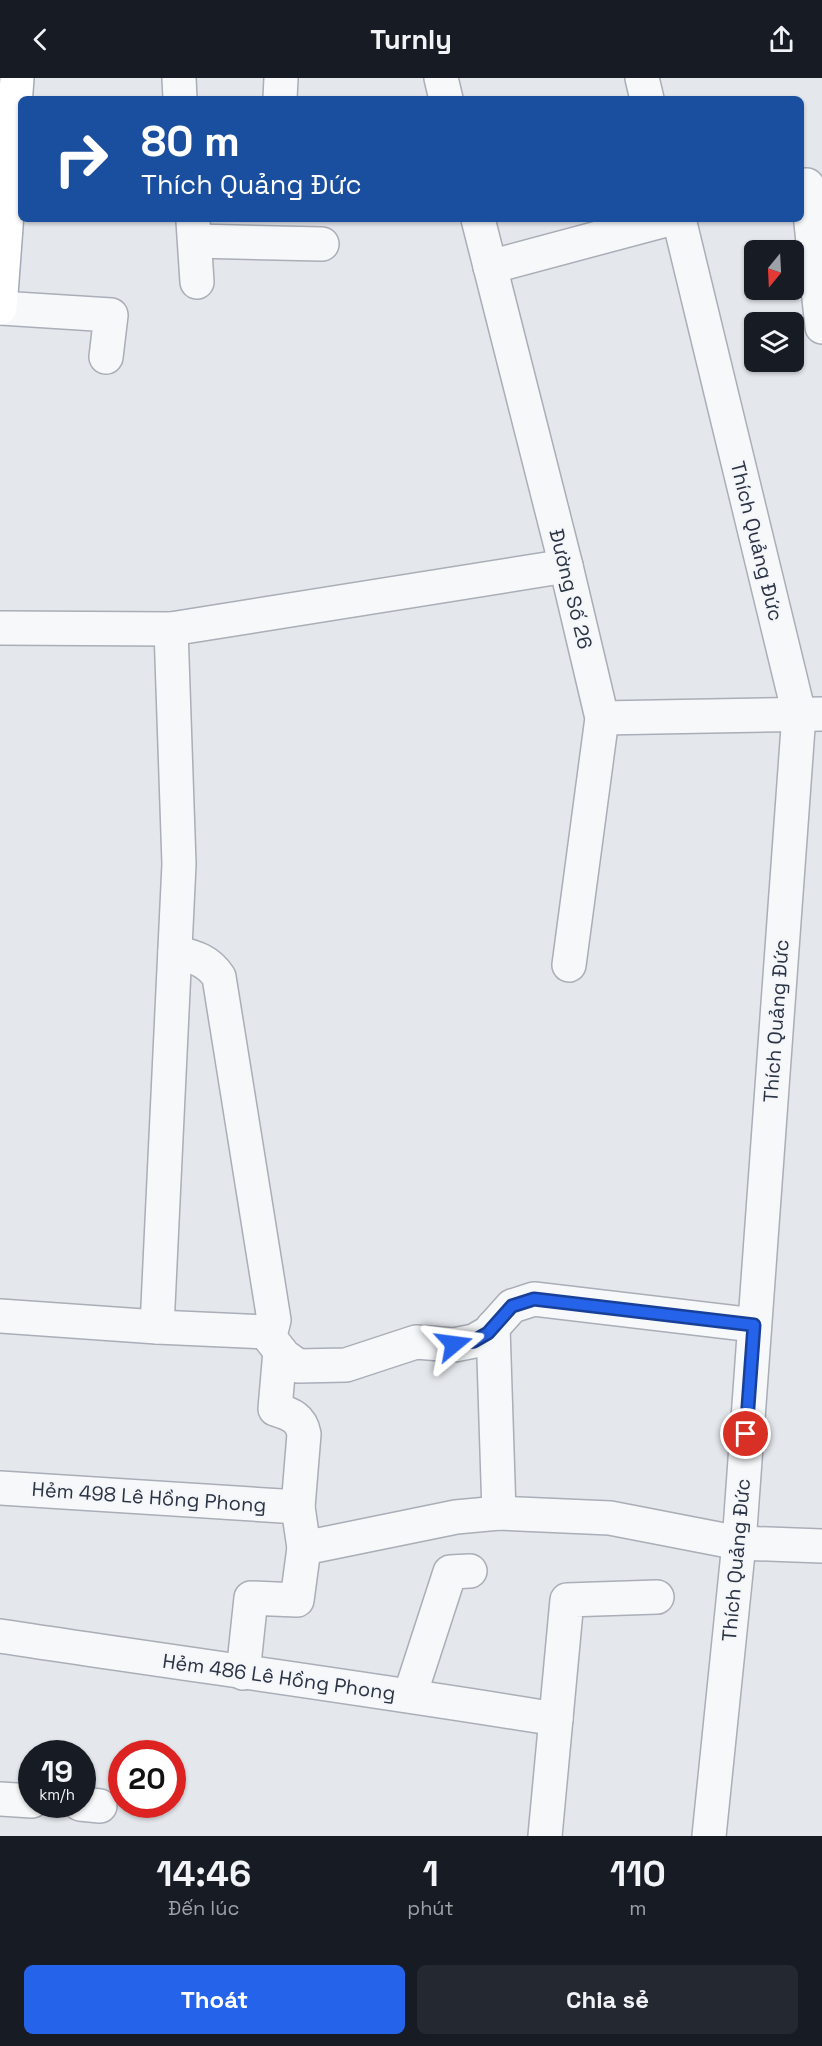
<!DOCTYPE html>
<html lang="vi">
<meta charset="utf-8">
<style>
:root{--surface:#171b24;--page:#242831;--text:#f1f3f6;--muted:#9ea1a6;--accent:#2563eb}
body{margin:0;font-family:"Space Grotesk",sans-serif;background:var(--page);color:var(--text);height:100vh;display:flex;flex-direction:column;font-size:22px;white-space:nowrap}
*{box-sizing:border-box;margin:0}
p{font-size:20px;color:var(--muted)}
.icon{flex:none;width:33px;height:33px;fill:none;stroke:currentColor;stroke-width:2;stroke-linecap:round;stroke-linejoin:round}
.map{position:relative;height:1758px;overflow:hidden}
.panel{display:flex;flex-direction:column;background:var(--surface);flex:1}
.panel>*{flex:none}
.banner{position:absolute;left:18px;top:18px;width:786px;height:126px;border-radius:9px;box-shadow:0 2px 4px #0004;background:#1a4fa0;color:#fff;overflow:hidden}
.needle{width:39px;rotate:198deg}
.tools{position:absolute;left:744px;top:162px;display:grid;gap:12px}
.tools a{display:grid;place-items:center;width:60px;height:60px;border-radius:9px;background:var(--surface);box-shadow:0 2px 4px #0004;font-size:30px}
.speed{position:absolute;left:18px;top:1662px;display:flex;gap:12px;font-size:30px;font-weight:700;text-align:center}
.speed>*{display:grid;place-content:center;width:78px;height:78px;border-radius:50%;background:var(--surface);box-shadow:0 2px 4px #0004;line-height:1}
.speed small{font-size:15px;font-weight:400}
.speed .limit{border:9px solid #d22;background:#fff;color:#111}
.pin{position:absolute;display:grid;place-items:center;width:51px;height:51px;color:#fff;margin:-26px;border:3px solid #fff;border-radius:50%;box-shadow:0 2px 6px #0007}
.me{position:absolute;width:66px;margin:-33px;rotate:74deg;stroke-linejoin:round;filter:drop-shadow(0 0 4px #0008)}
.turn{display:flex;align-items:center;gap:21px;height:126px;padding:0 24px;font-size:27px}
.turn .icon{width:78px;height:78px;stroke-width:2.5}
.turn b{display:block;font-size:42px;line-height:51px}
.eta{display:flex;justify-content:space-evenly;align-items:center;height:102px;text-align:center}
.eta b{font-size:36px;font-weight:700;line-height:42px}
.cta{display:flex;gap:12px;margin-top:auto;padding:12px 24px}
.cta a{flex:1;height:69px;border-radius:9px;background:var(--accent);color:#fff;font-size:24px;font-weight:700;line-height:69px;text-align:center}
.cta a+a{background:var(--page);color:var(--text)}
header{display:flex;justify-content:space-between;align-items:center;height:78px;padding:0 24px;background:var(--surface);font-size:27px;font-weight:700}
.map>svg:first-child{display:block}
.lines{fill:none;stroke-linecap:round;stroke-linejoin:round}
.minor-casing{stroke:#a9aeb7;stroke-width:36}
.major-casing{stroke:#a3abb8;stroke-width:36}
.minor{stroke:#f7f8fa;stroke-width:33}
.major{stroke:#fff;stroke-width:33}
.route-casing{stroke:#184099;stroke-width:15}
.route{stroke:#2563eb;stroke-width:10}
.labels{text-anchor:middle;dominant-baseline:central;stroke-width:4.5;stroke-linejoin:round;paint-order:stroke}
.street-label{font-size:20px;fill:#2b3445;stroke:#f4f6f9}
</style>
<header><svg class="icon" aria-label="back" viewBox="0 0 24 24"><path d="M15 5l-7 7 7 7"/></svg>Turnly<svg class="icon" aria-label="share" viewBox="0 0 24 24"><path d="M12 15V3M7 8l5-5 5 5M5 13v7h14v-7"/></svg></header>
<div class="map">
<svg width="822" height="1758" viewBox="0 0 822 1758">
<rect width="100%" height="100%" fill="#e4e7ec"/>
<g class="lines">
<defs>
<g id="minor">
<path d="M179,0L180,21"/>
<path d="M441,0L446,21"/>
<path d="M642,0L647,21"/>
<path d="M280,21L281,0"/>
<path d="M807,107L822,249"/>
<path d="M478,141L566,488L602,640L569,887"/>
<path d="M679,141L799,636L739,1465L709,1758"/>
<path d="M193,143L197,204"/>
<path d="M196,163L322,166"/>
<path d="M490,189L669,141"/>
<path d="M0,230L111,237L106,279"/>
<path d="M0,550L171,551L566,488"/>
<path d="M602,640L822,636"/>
<path d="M0,1238L157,1249L266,1254L272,1250L274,1242L219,899C208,882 194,879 175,874"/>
<path d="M157,1249L179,786L171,551"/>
<path d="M493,1249L499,1435"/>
<path d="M270,1260L284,1278L298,1288L346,1287L416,1264L454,1267L474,1263L488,1255L512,1228L534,1221L754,1247"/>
<path d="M280,1273L275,1331C290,1336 301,1339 304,1356L298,1429L304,1470L456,1439L499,1435L610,1440L739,1465L822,1468"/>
<path d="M0,1410L298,1429"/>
<path d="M0,1558C185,1586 371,1611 556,1641"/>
<path d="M243,1595L251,1520L297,1522L304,1470"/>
<path d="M410,1617L450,1494L470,1493"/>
<path d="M0,1721L32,1723"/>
<path d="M80,1726L100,1728"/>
<path d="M545,1758L567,1522L657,1519"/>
</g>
<path id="major" d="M0,230L17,0"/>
</defs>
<!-- minor casing -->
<use href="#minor" class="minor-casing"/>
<!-- major casing -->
<use href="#major" class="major-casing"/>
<!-- minor -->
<use href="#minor" class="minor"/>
<!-- major -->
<use href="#major" class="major"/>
</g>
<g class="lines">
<defs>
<path id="route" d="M454,1266L474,1263L488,1255L512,1228L534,1221L754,1247L746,1356"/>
</defs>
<!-- route casing -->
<use href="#route" class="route-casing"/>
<!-- route -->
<use href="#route" class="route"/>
</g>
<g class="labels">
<!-- street labels -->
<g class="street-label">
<text transform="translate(757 463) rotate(76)">Thích Quảng Đức</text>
<text transform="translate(571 511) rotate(76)">Đường Số 26</text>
<text transform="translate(776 943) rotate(-86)">Thích Quảng Đức</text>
<text transform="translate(149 1419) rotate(4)">Hẻm 498 Lê Hồng Phong</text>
<text transform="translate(736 1482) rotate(-85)">Thích Quảng Đức</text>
<text transform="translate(279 1599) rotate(8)">Hẻm 486 Lê Hồng Phong</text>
</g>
</g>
</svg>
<div class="tools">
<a><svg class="needle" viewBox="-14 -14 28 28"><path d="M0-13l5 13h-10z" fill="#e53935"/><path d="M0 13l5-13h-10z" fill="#9ea1a6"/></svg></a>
<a><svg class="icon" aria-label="layers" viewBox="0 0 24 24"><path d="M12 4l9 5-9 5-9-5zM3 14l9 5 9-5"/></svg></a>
</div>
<div class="speed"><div>19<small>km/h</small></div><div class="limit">20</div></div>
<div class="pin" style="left:746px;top:1356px;background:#d93025"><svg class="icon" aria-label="arrive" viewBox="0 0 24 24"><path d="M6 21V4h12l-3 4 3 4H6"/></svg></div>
<svg class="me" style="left:454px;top:1266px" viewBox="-20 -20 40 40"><path d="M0-17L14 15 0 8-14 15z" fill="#2563eb" stroke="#fff" stroke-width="4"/></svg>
<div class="banner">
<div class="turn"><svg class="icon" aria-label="right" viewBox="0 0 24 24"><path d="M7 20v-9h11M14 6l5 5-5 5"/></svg><div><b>80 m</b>Thích Quảng Đức</div></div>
</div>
</div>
<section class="panel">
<div class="eta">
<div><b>14:46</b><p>Đến lúc</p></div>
<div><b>1</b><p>phút</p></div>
<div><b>110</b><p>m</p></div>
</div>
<div class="cta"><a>Thoát</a><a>Chia sẻ</a></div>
</section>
